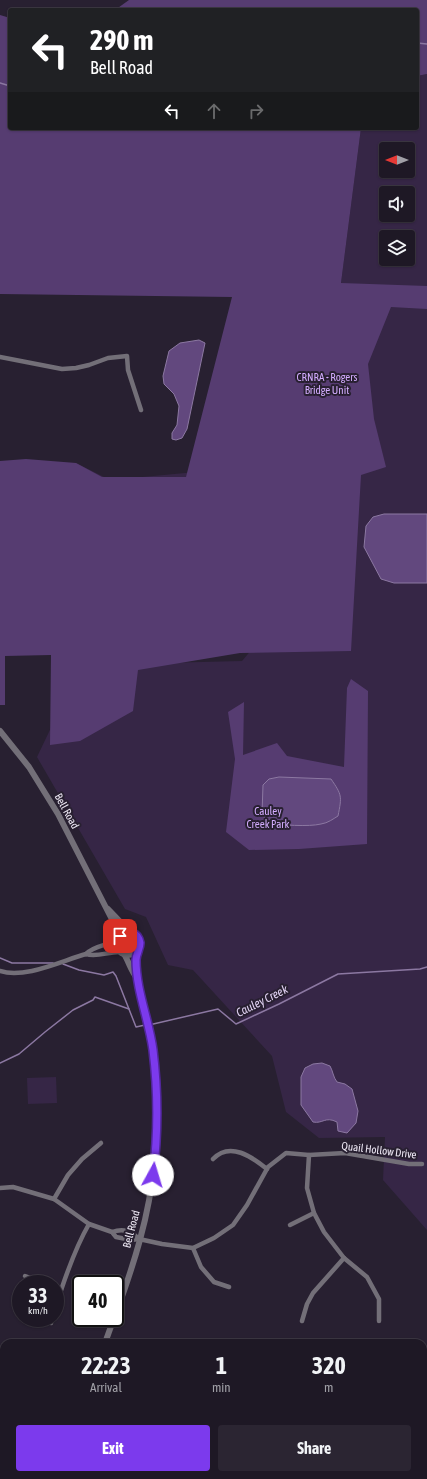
<!DOCTYPE html>
<style>
:root{--surface:#1e1825;--page:#2b2532;--text:#f1f3f6;--muted:#a1a0a7;--line:#3c3742;--accent:#7c3aed}
body{margin:0;font-family:"Asap Condensed",sans-serif;background:var(--page);color:var(--text);height:100vh;display:flex;flex-direction:column;font-size:15px;white-space:nowrap}
*{box-sizing:border-box;margin:0}
p{font-size:13px;color:var(--muted)}
.icon{flex:none;width:22px;height:22px;fill:none;stroke:currentColor;stroke-width:2;stroke-linecap:round;stroke-linejoin:round}
.map{position:relative;flex:1;overflow:hidden}
.details{position:absolute;left:0px;top:1339px;width:427px;height:140px;display:flex;flex-direction:column;background:var(--surface);border-radius:12px 12px 0 0;box-shadow:0 1px 3px #0004,0 0 0 1px var(--line)}
.details>*{flex:none}
.top-card{position:absolute;left:8px;top:8px;width:411px;height:122px;border-radius:4px;box-shadow:0 1px 3px #0004,0 0 0 1px var(--line);background:#202124;color:#fff;overflow:hidden}
.needle{width:26px;rotate:270deg}
.buttons{position:absolute;left:379px;top:142px;display:grid;gap:8px}
.buttons a{display:grid;place-items:center;width:36px;height:36px;border-radius:4px;background:var(--surface);box-shadow:0 1px 3px #0004,0 0 0 1px var(--line);font-size:20px}
.speed{position:absolute;left:12px;top:1275px;display:flex;gap:8px;font-size:20px;font-weight:700;text-align:center}
.speed>*{display:grid;place-content:center;width:52px;height:52px;border-radius:50%;background:var(--surface);box-shadow:0 1px 3px #0004,0 0 0 1px var(--line);line-height:1}
.speed small{font-size:10px;font-weight:400}
.speed .limit{border:2px solid #111;border-radius:6px;background:#fff;color:#111}
.pin{position:absolute;display:grid;place-items:center;width:34px;height:34px;color:#fff;margin:-17px;border-radius:8px;box-shadow:0 2px 6px #0006}
.me{position:absolute;width:44px;margin:-22px;rotate:6deg;stroke-linejoin:round;filter:drop-shadow(0 0 3px #0008)}
.turn{display:flex;align-items:center;gap:14px;height:84px;padding:0 16px;font-size:18px}
.turn .icon{width:52px;height:52px;stroke-width:2.5}
.turn b{display:block;font-size:28px;line-height:34px}
.lanes{display:flex;align-items:center;height:38px;padding:0 16px;background:#0003;justify-content:center;gap:20px;direction:ltr}
.lanes .off{opacity:.35}
.eta{display:flex;justify-content:space-evenly;align-items:center;height:68px;text-align:center}
.eta b{font-size:24px;font-weight:700;line-height:28px}
.action{display:flex;gap:8px;margin-top:auto;padding:8px 16px}
.action a{flex:1;height:46px;border-radius:4px;background:var(--accent);color:#fff;font-size:16px;font-weight:700;line-height:46px;text-align:center}
.action a+a{background:var(--page);color:var(--text)}
.map>svg:first-child{display:block}
.green{fill:#362646;fill-rule:evenodd}
.forest{fill:#563c71}
.water{fill:#62487e;stroke:#8c78a2}
.lines{fill:none;stroke-linecap:round;stroke-linejoin:round}
.stream{stroke:#8c78a2;stroke-width:1.5}
.minor{stroke:#736f78;stroke-width:4.5}
.tertiary{stroke:#736f78;stroke-width:6}
.route-casing{stroke:#51269a;stroke-width:10}
.route{stroke:#7c3aed;stroke-width:7}
.labels{text-anchor:middle;dominant-baseline:central;stroke-width:4;stroke-linejoin:round;paint-order:stroke}
.park-label{font-size:11px;fill:#d3acfe;stroke:#282031}
.street-label{font-size:11px;fill:#eee9f5;stroke:#282031}
.water-label{font-size:12px;font-style:italic;fill:#e3d4f5;stroke:#282031}
</style>
<div class="map">
<svg width="427" height="1479" viewBox="0 0 427 1479">
<rect width="100%" height="100%" fill="#282031"/>
<!-- green -->
<g class="green">
<path d="M427,74V1230L383,1180L385,1137L319,1138L286,1112L272,1056L193,970L168,965L146,917L125,909L37,757L81,665L242,661L269,629L128,484L0,461L76,463L110,480L196,472L341,283L361,128H417V76ZM386,149H408V171H386ZM386,193H408V215H386ZM386,237H408V259H386Z"/>
<path d="M56,1077L57,1103L28,1104L27,1078Z"/>
</g>
<!-- forest -->
<g class="forest">
<path d="M129,0H427V74L417,76V10H115Z"/>
<path d="M0,15L10,18V128H361L341,283L427,286V309L391,307L368,364L374,419L386,467L361,475L351,651L240,653L138,670L133,711L80,741L50,745L51,655L5,656V705H0V461L26,459L76,463L102,477H186L232,297L0,294Z"/>
<path d="M351,679L368,691L367,844L299,849L249,850L226,832L235,759L228,712L244,702L243,755L277,743L287,756L344,767L347,688Z"/>
</g>
<!-- water -->
<g class="water">
<path d="M199,340L205,343L187,429L182,438L176,440L172,439V433L177,425L179,406L174,394L164,384L163,376L169,351L180,343Z"/>
<path d="M384,514H427V583H394L381,579L364,547L366,526L373,517Z"/>
<path d="M279,777L331,779C342,795 342,796 338,816C333,819 328,823 321,824C309,827 280,825 268,823L262,814L263,785L269,779Z"/>
<path d="M322,1063L330,1066C333,1071 333,1077 337,1082L345,1084L352,1089L358,1111L356,1123L347,1133L338,1131L337,1122C325,1116 323,1124 313,1122L301,1105V1077L305,1068L313,1064Z"/>
</g>
<g class="lines">
<!-- stream -->
<g class="stream">
<path d="M417,43L427,44"/>
<path d="M0,83L10,86"/>
<path d="M0,958L12,963H53"/>
<path d="M63,964L79,970L104,975L113,972L116,976L136,1027L145,1025"/>
<path d="M149,1025L218,1009L236,1024L279,1004L338,974L420,969L427,967"/>
<path d="M0,1063L19,1054L45,1032L73,1010L93,1000L95,997L129,1009"/>
</g>
<!-- minor -->
<g class="minor">
<path d="M0,357L62,369L76,368L89,365L108,358L127,356L128,370L141,410"/>
<path d="M86,954C94,945 108,946 118,939"/>
<path d="M86,954C97,958 109,951 121,952"/>
<path d="M0,971C25,979 61,961 86,954"/>
<path d="M309,1155L307,1188L314,1213L324,1232L344,1258L367,1277L379,1299V1321"/>
<path d="M213,1159C230,1141 252,1157 267,1169"/>
<path d="M0,1188L13,1187L54,1199L89,1224L112,1232L116,1237L131,1240L139,1239L162,1244L193,1248L214,1238L233,1225L247,1205L268,1167L286,1153L309,1155L345,1153L409,1164H422"/>
<path d="M54,1199L68,1175L82,1159L101,1143"/>
<path d="M290,1225L314,1213"/>
<path d="M112,1232C123,1228 132,1231 139,1239"/>
<path d="M193,1248L201,1267L214,1282L229,1287"/>
<path d="M25,1276L47,1284"/>
<path d="M55,1287L61,1289"/>
<path d="M55,1309C64,1280 74,1250 89,1224"/>
<path d="M302,1321L307,1304L313,1293L344,1258"/>
<path d="M51,1323L52,1318"/>
<path d="M245,1479L251,1475"/>
</g>
<!-- tertiary -->
<g class="tertiary">
<path d="M0,731L29,767L58,814L120,935"/>
<path d="M108,909L130,932"/>
<circle cx="128" cy="943" r="12"/>
<path d="M124,954C129,962 131,971 137,978"/>
<path d="M115,1316C133,1267 150,1215 154,1163C158,1127 156,1091 153,1054C151,1025 129,977 138,950"/>
<path d="M105,1343L114,1318"/>
<path d="M55,1479L56,1475"/>
</g>
</g>
<g class="lines">
<defs>
<path id="route" d="M120,936C128,929 138,932 140,943C140,949 136,954 136,960C136,990 149,1020 153,1050C158,1091 158,1135 153,1175"/>
</defs>
<!-- route casing -->
<use href="#route" class="route-casing"/>
<!-- route -->
<use href="#route" class="route"/>
</g>
<g class="labels">
<!-- park labels -->
<g class="park-label">
<text x="327" y="377">CRNRA - Rogers<tspan x="327" dy="13">Bridge Unit</tspan></text>
<text x="268" y="811">Cauley<tspan x="268" dy="13">Creek Park</tspan></text>
</g>
<!-- street labels -->
<g class="street-label">
<text transform="translate(67 811) rotate(61)">Bell Road</text>
<text transform="translate(379 1150) rotate(7)">Quail Hollow Drive</text>
<text transform="translate(131 1229) rotate(-75)">Bell Road</text>
</g>
<!-- water labels -->
<g class="water-label">
<text transform="translate(262 1001) rotate(-27)">Cauley Creek</text>
</g>
</g>
</svg>
<div class="buttons">
<a><svg class="needle" viewBox="-14 -14 28 28"><path d="M0-13l5 13h-10z" fill="#e53935"/><path d="M0 13l5-13h-10z" fill="#a1a0a7"/></svg></a>
<a><svg class="icon" aria-label="sound" viewBox="0 0 24 24"><path d="M4 9h4l5-4v14l-5-4H4zM17 9q2 3 0 6"/></svg></a>
<a><svg class="icon" aria-label="layers" viewBox="0 0 24 24"><path d="M12 4l9 5-9 5-9-5zM3 14l9 5 9-5"/></svg></a>
</div>
<div class="speed"><div>33<small>km/h</small></div><div class="limit">40</div></div>
<div class="pin" style="left:120px;top:936px;background:#d93025"><svg class="icon" aria-label="arrive" viewBox="0 0 24 24"><path d="M6 21V4h12l-3 4 3 4H6"/></svg></div>
<svg class="me" style="left:153px;top:1175px" viewBox="-20 -20 40 40"><circle r="19" fill="#fff"/><path d="M0-13L10 11 0 6-10 11z" fill="#7c3aed"/></svg>
<div class="top-card">
<div class="turn"><svg class="icon" aria-label="left" viewBox="0 0 24 24"><path d="M17 20v-9H6M10 6l-5 5 5 5"/></svg><div><b>290 m</b>Bell Road</div></div>
<div class="lanes"><svg class="icon" aria-label="left" viewBox="0 0 24 24"><path d="M17 20v-9H6M10 6l-5 5 5 5"/></svg><svg class="icon off" aria-label="ahead" viewBox="0 0 24 24"><path d="M12 20V5M6 11l6-6 6 6"/></svg><svg class="icon off" aria-label="right" viewBox="0 0 24 24"><path d="M7 20v-9h11M14 6l5 5-5 5"/></svg></div>
</div>
<section class="details">
<div class="eta">
<div><b>22:23</b><p>Arrival</p></div>
<div><b>1</b><p>min</p></div>
<div><b>320</b><p>m</p></div>
</div>
<div class="action"><a>Exit</a><a>Share</a></div>
</section>
</div>
